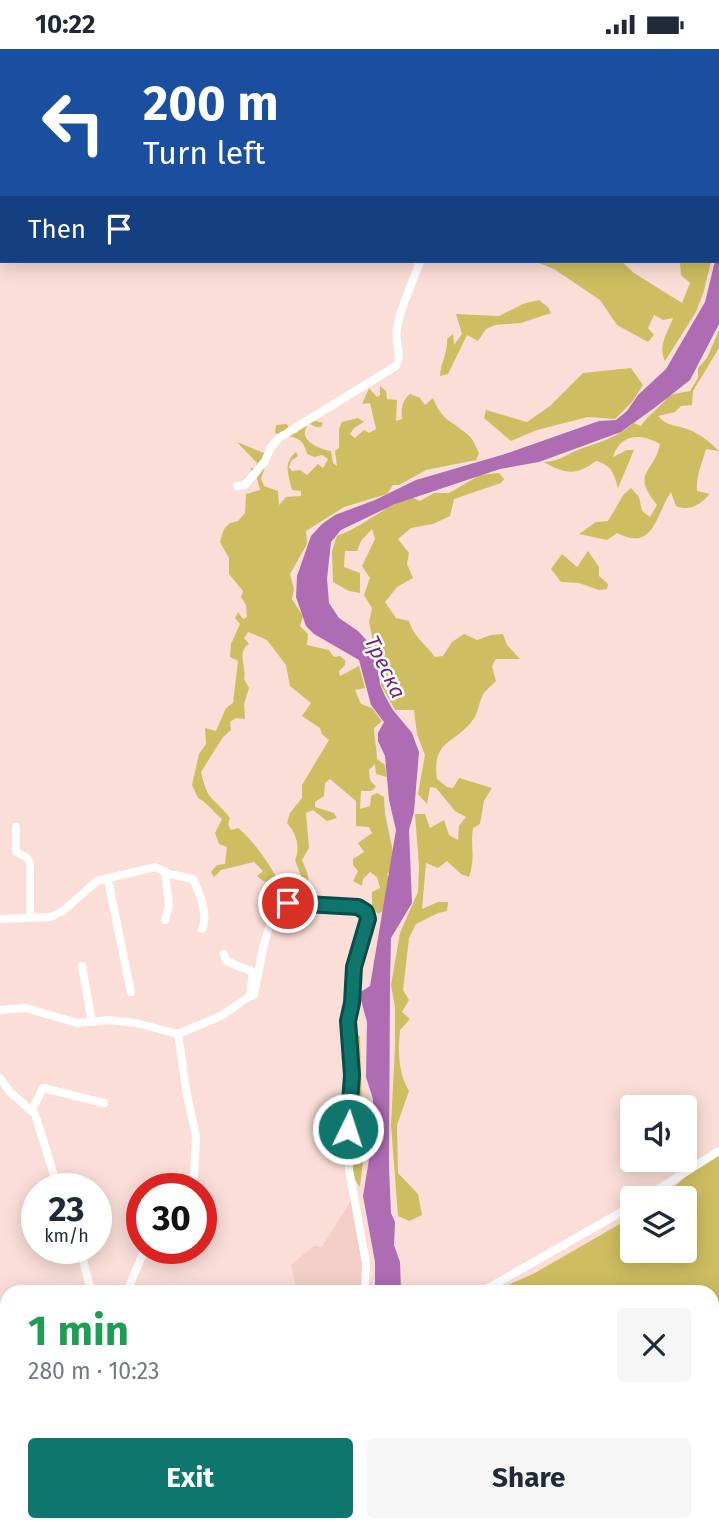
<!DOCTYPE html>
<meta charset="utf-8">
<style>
:root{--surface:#fff;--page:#f6f6f7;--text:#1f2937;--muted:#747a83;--accent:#0f766e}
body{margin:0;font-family:"Fira Sans",sans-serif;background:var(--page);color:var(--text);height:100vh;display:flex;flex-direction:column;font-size:26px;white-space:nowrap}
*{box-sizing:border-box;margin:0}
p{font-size:23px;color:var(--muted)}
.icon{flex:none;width:38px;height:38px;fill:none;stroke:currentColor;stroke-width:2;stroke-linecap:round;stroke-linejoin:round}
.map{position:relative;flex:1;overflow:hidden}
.panel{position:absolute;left:0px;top:1236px;width:719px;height:247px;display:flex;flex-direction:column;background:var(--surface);border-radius:21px 21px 0 0;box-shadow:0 4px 18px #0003}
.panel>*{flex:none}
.banner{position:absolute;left:0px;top:0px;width:719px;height:214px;box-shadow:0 4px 18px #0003;background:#1a4fa0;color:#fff;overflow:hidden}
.controls{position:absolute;left:620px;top:1046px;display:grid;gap:14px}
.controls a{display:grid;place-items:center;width:77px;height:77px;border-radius:7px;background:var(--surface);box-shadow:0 4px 18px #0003;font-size:35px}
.speed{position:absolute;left:21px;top:1124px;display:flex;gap:14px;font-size:35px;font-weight:700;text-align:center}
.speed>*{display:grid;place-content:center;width:91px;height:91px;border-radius:50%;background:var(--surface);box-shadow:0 4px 18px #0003;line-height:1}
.speed small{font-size:18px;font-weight:400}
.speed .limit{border:10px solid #d22;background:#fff;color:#111}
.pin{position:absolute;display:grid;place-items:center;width:60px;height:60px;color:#fff;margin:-30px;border:4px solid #fff;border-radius:50%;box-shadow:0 2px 7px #0007}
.me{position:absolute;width:77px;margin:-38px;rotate:4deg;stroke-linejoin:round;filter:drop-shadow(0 0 5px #0008)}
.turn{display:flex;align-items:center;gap:24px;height:147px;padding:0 28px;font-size:32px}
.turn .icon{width:91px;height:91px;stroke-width:2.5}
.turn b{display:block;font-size:49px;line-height:60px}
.then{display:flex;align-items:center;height:66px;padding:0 28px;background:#0003;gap:14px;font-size:26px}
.round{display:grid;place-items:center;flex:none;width:74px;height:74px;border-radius:7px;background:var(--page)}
.overview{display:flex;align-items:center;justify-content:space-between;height:119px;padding:0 28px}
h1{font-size:42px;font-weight:700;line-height:52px;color:#1e9e55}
.cta{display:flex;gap:14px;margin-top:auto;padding:14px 28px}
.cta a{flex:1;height:80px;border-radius:7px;background:var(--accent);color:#fff;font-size:28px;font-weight:700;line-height:80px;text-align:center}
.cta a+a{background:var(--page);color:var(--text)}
.status{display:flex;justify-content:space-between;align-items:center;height:49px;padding:0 35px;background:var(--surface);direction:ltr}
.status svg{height:19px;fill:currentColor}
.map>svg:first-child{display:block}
.built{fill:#f4cfc7}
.green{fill:#cebe61}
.water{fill:#ae6cb3}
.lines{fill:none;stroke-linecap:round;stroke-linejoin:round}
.minor{stroke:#fff;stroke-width:8}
.route-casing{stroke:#0a4d48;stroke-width:18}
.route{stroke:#0f766e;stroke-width:12}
.labels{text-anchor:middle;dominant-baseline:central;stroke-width:5;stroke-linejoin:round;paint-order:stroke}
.water-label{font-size:21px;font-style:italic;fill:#75247c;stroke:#fff}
</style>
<div class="status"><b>10:22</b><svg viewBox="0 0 49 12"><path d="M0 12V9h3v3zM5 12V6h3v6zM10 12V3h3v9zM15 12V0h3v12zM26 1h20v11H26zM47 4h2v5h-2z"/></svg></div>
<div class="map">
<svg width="719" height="1481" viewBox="0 0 719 1481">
<rect width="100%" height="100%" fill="#fbded8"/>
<!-- built -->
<path class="built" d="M352,1150L358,1154L367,1193L371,1242H297L291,1216L314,1197L322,1198Z"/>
<!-- green -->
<g class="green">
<path d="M534,212H621L634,224L682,254L690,234L681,226L680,214L711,212L704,242L696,263L665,312C658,296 667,285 673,269L663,271L654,266L648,279L654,286L648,293L617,276L600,251L554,220Z"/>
<path d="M539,251L548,258L551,264L521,274L495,276L486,280L478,292L467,286L448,325L440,327C441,312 448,304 447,290L453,285L454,296L462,285L456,265L499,267L523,255Z"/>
<path d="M719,281V299L693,342L692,356L681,357L675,363L658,367C667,378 678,376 690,381C701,386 710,393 719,402L706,400C702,415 696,426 697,442L710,445C700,455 691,463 676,457L671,443C655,467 654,503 617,484L607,491L579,485L596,473L608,472L624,445L631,439L639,448L642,462L650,468L657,456C630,423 654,425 660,395C642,384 620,384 613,408L627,401H634L618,439C614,425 612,416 596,412C577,427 564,425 544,413C560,412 565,406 580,400C600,393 618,388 634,374L641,377C650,363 661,359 669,346L690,342L698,329V319L707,309Z"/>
<path d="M631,319L643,336L632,353L615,370L588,368L537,381L511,392L484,369L486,361L527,373L550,357L583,324Z"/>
<path d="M380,337L386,342L387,350L397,351L396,372L402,370C401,359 402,352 410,345L420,349L425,356L433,349C442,372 451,371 467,385C473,389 476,398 479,404L476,411L426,421L399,436H393L387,445L344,458L306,482L307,495L290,525L294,540L292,550L303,567L300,577L308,585L307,596L329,601L334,608L340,607L345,611V616L339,622L340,627L359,617L365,639L355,641L361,655L372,659L382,672L374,679C374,690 377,700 377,710L385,716L387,728L376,725L375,715L369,721L370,731L376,738L371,742H361L360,760L370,757L371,747L377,744L384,748L385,765L396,817L387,825L393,839L388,860L378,865L372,858V843L380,839L377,828L370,823L363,830L362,837L353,832L358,822L353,816V810L364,803L358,794L372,784L369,778L356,777V752L330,730L325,734L324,747L315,753V758L334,764L337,769L327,772L313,761L306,764L309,799L302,811L307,823L312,849L302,854C308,840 300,825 295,811C301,798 296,784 287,774L290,764L302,749V736L329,691L322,685L320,679L302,667L311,654L290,637L286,616L267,591L248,583L244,589L249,595C236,603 247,618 244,630L249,639L244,655L245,670L236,669L230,673L231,681L223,688L201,723C208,754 213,747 230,769L228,775L231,781L238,779C255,792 287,837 286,859L279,863L273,860L281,852L266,841L269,833L263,832L257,827L263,822L254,813L221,821L214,828L211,823L217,816L225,815L227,798L219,795L215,784L222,770C213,763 208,754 198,749L192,736L199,705L206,695L205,679L216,682L226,659L233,654L238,612L230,608L231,595L240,575L235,569L238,563L243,570L247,568L246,556L241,548L243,542L229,525V509L220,493L224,480L230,474L238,472L245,464L246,445L260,441L257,429L262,422L250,429L251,419H255L257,414L237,393L269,406L261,430L264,437L278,442L279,456L286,448L301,447V442L292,441C289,426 282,415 296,403L298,407L291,412L289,418L292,422L300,421L307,426L318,415L323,419L328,410L322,406L314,408L307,405C302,384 292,390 275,384L276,376L287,375L290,381L297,384L302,375L312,371L323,374L321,378H316L308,374C307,377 304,383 305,386C307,395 323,401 331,402L333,414L337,417L335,402L339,399C340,389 337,381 342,373L358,369L364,373L354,379L350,385L355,389L364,381L369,384L376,380L370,354L362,355L369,339L377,348L380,346Z"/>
<path d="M499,424L504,430L501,434L454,450L450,467L433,475L411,479L398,490L409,504L407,515L413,529L397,538L385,553L396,569L409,572C415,590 425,594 435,608L443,607L452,593L464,585L477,591L491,586L503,585L507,596L520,610H496L492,617L496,632C492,636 487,640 484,644C479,651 479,662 474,669C458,695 431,689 437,730L447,738L453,739L459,729L492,739L484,752L480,775L473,779C470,799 476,807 469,828L461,825L447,812L438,819L426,814L422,860L438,853H448L447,862L438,864L416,875L409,889L403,941L409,951L402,963L410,970L400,981C398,1003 398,1023 409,1042L397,1076L398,1124L418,1145L422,1166L409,1172L398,1167L391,1076L395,998V958L391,936L400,884L418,843L419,817L415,765H425L430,779L444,771L449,786L458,791L459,777L466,768L455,762L436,739L430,738L427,755L418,745L425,706L417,685L414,661H395L381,636L382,619L374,597L369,573L372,559L364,546L370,529L362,517L375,490L372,480L361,492L357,502H345L344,518L360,524V544L349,542L333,533L332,502L337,487C356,480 367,471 384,461C393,454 398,456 409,447L420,452L434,444H449L480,426Z"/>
<path d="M588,502L599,518V527L608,535L607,540L599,541L579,534L561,533L551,520L562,505L577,518Z"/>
<path d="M351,975L360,988L362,1059L367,1078L360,1138C350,1126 350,1111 343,1098H352L354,1084L350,1069L356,1060L355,993Z"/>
<path d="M719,1105V1481H424L422,1475H712V1242H494L533,1225L632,1168V1202H684V1150H661L693,1121Z"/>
<path d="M6,1433L7,1475H49L53,1481H0V1442Z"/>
</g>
<!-- water -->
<path class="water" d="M719,190V275L690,331L657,357L621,383L539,413L500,420L395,455L341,481L331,493L327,530L329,554L339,569L358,582L370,595L378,617L380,635L385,647L393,661L412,684L419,703L414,763L409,781L412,854L391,889L390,933L389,1119L391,1164L395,1173L394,1196L400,1213L401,1242H375V1213L363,1147L373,1086V1050L366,1028L367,973L359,944L370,937L396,781L389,751L385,707L378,692V684L384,673L371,656L359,611L314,585L306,577L296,548L297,527L311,487L322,475L335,466L375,451L416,431L505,405L599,372L616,371L627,362L638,346L666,320L705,253L715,212H718Z"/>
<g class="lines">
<!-- minor -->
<g class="minor">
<path d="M20,2V0"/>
<path d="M58,2L59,0"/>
<path d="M151,2L152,0"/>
<path d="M207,2V0"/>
<path d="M492,2L493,0"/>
<path d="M0,62L2,58"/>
<path d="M0,90H2"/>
<path d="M237,437L245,436L265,412L271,398L279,389L396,317C403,305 394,293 397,280C400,257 413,234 420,212"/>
<path d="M16,778V803L26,808L30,814V868"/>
<path d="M165,822L169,857L165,871"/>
<path d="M108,831L131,943"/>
<path d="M0,870L51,868L63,862L97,832L155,818L169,825L193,830C199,843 209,866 202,880"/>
<path d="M82,917L92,973"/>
<path d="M250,947L254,946L263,899L276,854L358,858L366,863L368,870L354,917L353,954L348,972L352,1026L348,1080L349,1120L366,1214L365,1242"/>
<path d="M0,961L26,959L77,974L110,971L136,974L178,985L221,967L250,947L253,923L226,912L224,905"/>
<path d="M178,985L187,1046L196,1087L194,1128"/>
<path d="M0,1029L10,1043L35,1065L58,1139"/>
<path d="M32,1061L43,1039L104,1054"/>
<path d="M643,1150L719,1102"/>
<path d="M80,1199L91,1242"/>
<path d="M127,1242L144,1202L148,1201L161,1208"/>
<path d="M483,1242L632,1157"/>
<path d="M0,1378L7,1373"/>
<path d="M0,1386L6,1414"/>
<path d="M105,1481L107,1475"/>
<path d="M136,1481L142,1475"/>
</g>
</g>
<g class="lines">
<defs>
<path id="route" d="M288,854L358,858L366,863L368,870L354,918L352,954L348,972L352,1026L348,1080"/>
</defs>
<!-- route casing -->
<use href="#route" class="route-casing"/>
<!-- route -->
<use href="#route" class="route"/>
</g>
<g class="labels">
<!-- water labels -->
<g class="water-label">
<text transform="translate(385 618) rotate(64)">Треска</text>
</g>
</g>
</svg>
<div class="controls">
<a><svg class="icon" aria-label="sound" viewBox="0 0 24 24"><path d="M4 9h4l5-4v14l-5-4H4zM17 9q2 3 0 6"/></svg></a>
<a><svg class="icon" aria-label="layers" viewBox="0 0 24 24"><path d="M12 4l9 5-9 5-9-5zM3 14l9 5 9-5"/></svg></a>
</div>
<div class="speed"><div>23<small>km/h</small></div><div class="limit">30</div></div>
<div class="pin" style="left:288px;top:854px;background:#d93025"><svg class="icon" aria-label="arrive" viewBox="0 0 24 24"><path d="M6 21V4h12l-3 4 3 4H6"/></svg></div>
<svg class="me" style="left:348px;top:1080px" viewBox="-20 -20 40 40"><circle r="17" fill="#0f766e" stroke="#fff" stroke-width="3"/><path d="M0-11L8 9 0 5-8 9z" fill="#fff"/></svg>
<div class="banner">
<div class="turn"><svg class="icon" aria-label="left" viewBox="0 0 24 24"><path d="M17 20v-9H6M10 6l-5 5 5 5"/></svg><div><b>200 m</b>Turn left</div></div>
<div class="then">Then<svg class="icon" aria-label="arrive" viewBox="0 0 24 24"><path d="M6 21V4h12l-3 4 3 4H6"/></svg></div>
</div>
<section class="panel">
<div class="overview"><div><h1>1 min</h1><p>280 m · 10:23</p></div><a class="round"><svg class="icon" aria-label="close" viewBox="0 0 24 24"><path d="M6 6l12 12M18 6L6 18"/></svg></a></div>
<div class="cta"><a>Exit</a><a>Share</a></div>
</section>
</div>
